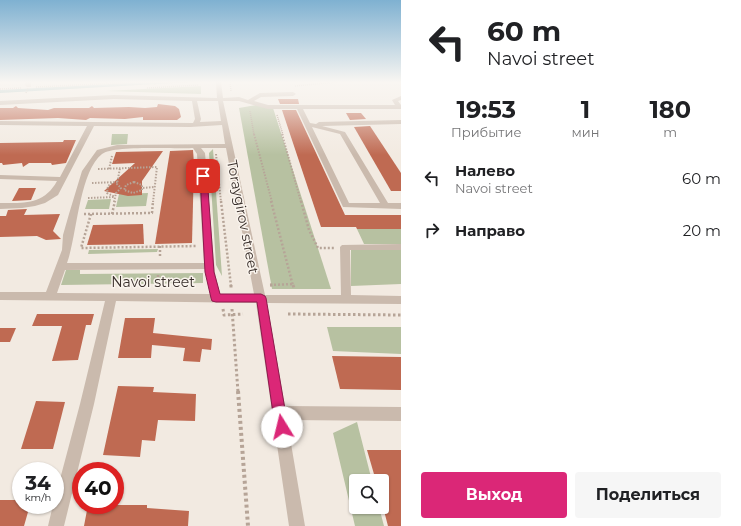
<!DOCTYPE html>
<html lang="ru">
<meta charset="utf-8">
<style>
:root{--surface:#fff;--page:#f6f6f6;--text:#202124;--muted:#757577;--accent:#db2777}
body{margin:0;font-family:Montserrat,sans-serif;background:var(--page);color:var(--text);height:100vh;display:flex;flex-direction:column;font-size:15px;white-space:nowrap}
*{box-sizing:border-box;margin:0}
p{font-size:13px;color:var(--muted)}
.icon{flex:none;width:22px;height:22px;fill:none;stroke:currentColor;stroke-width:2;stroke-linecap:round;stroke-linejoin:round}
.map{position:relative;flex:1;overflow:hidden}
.drawer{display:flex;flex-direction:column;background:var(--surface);width:340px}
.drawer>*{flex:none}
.hud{background:#fff;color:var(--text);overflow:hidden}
.tools{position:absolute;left:349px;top:474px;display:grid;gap:8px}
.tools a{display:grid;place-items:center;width:40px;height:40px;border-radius:4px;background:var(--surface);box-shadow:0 1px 3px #0004;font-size:20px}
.speed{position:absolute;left:12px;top:462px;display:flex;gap:8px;font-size:20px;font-weight:700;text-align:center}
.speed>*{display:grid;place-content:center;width:52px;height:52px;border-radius:50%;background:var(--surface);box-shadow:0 1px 3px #0004;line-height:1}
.speed small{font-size:10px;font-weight:400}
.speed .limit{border:6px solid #d22;background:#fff;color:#111}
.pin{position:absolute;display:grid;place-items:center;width:34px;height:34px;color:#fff;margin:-17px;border-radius:8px;box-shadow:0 2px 6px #0006}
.me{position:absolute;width:44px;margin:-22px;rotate:351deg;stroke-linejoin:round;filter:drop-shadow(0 0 3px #0008)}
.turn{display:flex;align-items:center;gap:14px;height:84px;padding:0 20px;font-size:18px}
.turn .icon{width:52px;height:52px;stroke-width:2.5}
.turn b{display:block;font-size:28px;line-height:34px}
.eta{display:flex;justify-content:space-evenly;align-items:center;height:68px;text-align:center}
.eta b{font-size:24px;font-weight:700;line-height:28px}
.cta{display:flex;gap:8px;margin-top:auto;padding:8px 20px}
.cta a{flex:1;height:46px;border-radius:4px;background:var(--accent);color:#fff;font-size:16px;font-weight:700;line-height:46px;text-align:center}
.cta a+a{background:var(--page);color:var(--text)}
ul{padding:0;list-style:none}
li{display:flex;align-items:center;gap:12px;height:52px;padding:0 20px}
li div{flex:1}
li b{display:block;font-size:15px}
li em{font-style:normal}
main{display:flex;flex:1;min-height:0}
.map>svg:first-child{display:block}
.green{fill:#b7c1a1}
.water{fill:#81adae}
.building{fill:#bf6a52}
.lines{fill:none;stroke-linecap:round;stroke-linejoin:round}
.path-far4{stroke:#b6a497;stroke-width:1.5;stroke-dasharray:1 1;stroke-linecap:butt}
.path-far3{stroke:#b6a497;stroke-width:2;stroke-dasharray:1.5 1.5;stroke-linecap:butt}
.path-far2{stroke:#b6a497;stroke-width:2.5;stroke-dasharray:2 2;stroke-linecap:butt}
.path-far1{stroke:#b6a497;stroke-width:3;stroke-dasharray:2.5 2.5;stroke-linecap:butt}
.path{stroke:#b6a497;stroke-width:4;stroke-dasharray:3 3;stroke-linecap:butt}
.minor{fill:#cabaad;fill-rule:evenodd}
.path-bridge{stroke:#b6a497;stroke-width:1.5;stroke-dasharray:1 1;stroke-linecap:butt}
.route{fill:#db2777;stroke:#8e194d}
.labels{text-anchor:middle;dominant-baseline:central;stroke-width:3;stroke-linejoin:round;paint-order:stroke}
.street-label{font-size:14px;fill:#392f2b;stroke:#faf4ed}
</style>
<main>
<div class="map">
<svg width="401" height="526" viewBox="0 0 401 526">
<rect width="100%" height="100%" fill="#f2eae1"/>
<!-- green -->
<g class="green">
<path d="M201,86V94L106,91Z"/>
<path d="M256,105L273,108L331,289H272L239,108Z"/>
<path d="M112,134H128L127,144L111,145Z"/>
<path d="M213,149L222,276L216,265L209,153Z"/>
<path d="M148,193L146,206L116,207L119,194Z"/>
<path d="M111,199L109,209H85L88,200Z"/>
<path d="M357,229H401V244H364Z"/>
<path d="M158,249L157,252L88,254L89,250Z"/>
<path d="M401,249V284L351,286V250Z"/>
<path d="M66,270H80V274L203,273V283L61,285Z"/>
<path d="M327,327H401V354L333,351Z"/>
<path d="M357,422L372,481H356V507H379L384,526H355L333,433Z"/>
</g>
<!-- water -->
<path class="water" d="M149,82H191L0,93V90Z"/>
<!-- building -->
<g class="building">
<path d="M278,99H298L299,104H280Z"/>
<path d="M158,104L175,106L179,109L181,117L177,120H143V117L125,119L90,118L86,120L58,118L0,120V108H13L16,106L18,108L48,110L54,108H89L92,106L94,108L129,107L145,108L157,107Z"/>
<path d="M282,110H296L345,215H401V229H357L356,227H321Z"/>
<path d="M346,113H361L366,119L350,120Z"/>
<path d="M370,126L401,173V191H391L354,127Z"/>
<path d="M64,140H76L66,163L52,165L51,163H29L23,167L22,163L3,165L2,163H0V143L63,142Z"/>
<path d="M193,150L194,164L192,243L155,244L170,151Z"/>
<path d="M163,151L142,181V195L128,196L104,191L135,163L112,164L116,152Z"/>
<path d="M19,188H36L31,200L12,201Z"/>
<path d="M27,209L24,215L60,214L53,231L61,239L46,240L37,236L0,237V216H6L8,210Z"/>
<path d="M143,224L144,244L87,245L93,225Z"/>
<path d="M37,314H94L91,325H86L78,360L52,361L62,326H32Z"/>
<path d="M125,318H155L153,333L212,339L211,350L202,349L200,362L183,361L185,348L152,345L151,358H118Z"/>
<path d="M0,328H16L10,342H0Z"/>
<path d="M332,356L401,357V390L340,389Z"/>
<path d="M118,386L154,387L153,392L196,394L195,421L158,420L155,441L142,440L140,457L103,455Z"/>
<path d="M36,401L65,402L53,449H21Z"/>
<path d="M367,450H401V526H388L382,503V481H376Z"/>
<path d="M0,500H21V505H30L24,526H0Z"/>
<path d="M88,505H147V508L189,511L188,526H84Z"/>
</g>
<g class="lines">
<!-- path-far4 -->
<g class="path-far4">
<path d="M154,82L155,85"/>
<path d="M230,82L231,91"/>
<path d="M271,82H291"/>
<path d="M295,86L337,82"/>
<path d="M36,87L137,82"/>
<path d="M147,88L199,85"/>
<path d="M0,89L21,88"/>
<path d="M250,111L254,135"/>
<path d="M277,115L283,135"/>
</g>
<!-- path-far3 -->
<g class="path-far3">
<path d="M254,134L272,202"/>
<path d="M282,134L301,202"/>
<path d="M216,154L221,202"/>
<path d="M98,169L157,167L153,202"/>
<path d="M109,169L112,156"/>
<path d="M134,182L142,185V190L133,193L124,190L126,185Z"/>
<path d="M92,183L118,182"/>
<path d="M112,183L108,186L107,193L115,197"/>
<path d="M143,188L154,187"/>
<path d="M88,198L115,197"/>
<path d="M114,202L116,193L121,188L117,184L120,168"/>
</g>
<!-- path-far2 -->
<g class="path-far2">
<path d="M221,201L231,286"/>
<path d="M271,201L293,286"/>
<path d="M301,201L309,230L318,248H335"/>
<path d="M84,214L152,213L153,201"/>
<path d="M91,214L81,248L197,246"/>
<path d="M112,214L115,201"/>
<path d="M160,246V258"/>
<path d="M158,275V286"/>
<path d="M270,285L293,284"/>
</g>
<!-- path-far1 -->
<g class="path-far1">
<path d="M158,285V288"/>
<path d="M231,285V288"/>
<path d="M270,285H275"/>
<path d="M293,285L294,288"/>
<path d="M223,309L224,315L243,314"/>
<path d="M232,309L238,392"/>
<path d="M288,314L401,315"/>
</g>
<!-- path -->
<path class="path" d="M238,391L248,526"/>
<!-- minor -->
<g class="minor">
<path d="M26,82H31V87H27L25,85Z"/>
<path d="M216,82H221L223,98L239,97L248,100L260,93L293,92L296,94L293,96L261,97L254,101L268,105H395L392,100L401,96V100L398,101L401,105V109H303L310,123L316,124L319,122L401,120V124L322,126L345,132L388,203H401V209L343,207L297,109H268L239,101H223L265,295H341L340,247L342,245L401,244V250H350L351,295L401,296V304L267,303L285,406L401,407V421L287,420L305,526H289L256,303L116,301L94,404L64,526H48L53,505H55V498L80,404L105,301L0,300V292H46L62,250L63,235L69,214L82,171L97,150L117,145L225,144L222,125L190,127L94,126L58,195L45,203L35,206L22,208L0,209V203C24,203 44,205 57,181L0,179V175L60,177L87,126L0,125V121L190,123H193L195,119L192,101L114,99L0,105V101L114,95L217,98ZM197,101H218L221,121L200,122L201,119ZM312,127L340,134L380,203H349ZM193,148L197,154L204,263H67C77,236 79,172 102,154C113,145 177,149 193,148ZM201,148H226L254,294H220L215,273L205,153ZM205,269L210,294L57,293L65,270Z"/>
</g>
<!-- path-bridge -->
<path class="path-bridge" d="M26,93L28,88"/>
</g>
<!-- sky -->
<linearGradient id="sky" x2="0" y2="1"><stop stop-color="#7fb1d1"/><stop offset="0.53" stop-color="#f9f6f2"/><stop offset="1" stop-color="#f9f6f2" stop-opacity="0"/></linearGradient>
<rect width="401" height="155" fill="url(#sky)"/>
<!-- route -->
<path class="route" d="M203,174L207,176L214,272L220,294H261L265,296L266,298L288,427L287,432L282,434L277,432L275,427L257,302H216L212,301L211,298L205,272L200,176Z"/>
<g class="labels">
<!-- street labels -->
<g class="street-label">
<text transform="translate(243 217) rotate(79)">Toraygirov street</text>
<text x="153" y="282">Navoi street</text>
</g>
</g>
</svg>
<div class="tools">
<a><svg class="icon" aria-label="search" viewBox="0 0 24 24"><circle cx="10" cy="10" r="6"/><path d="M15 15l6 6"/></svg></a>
</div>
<div class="speed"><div>34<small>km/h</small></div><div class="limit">40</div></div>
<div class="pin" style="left:203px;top:176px;background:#d93025"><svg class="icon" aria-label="arrive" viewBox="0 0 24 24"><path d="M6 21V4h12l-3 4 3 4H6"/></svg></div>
<svg class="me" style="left:282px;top:427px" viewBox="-20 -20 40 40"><circle r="19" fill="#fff"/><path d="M0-13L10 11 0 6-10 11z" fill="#db2777"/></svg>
</div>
<section class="drawer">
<div class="hud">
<div class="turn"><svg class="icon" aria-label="left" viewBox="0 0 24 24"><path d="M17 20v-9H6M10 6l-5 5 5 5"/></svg><div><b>60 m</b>Navoi street</div></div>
</div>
<div class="eta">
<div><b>19:53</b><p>Прибытие</p></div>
<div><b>1</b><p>мин</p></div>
<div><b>180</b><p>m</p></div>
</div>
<ul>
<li><svg class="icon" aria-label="left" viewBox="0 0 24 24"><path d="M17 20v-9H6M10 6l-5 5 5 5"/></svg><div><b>Налево</b><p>Navoi street</p></div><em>60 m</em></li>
<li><svg class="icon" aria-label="right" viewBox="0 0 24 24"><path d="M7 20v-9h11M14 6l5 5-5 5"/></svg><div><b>Направо</b></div><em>20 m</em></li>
</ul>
<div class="cta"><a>Выход</a><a>Поделиться</a></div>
</section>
</main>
